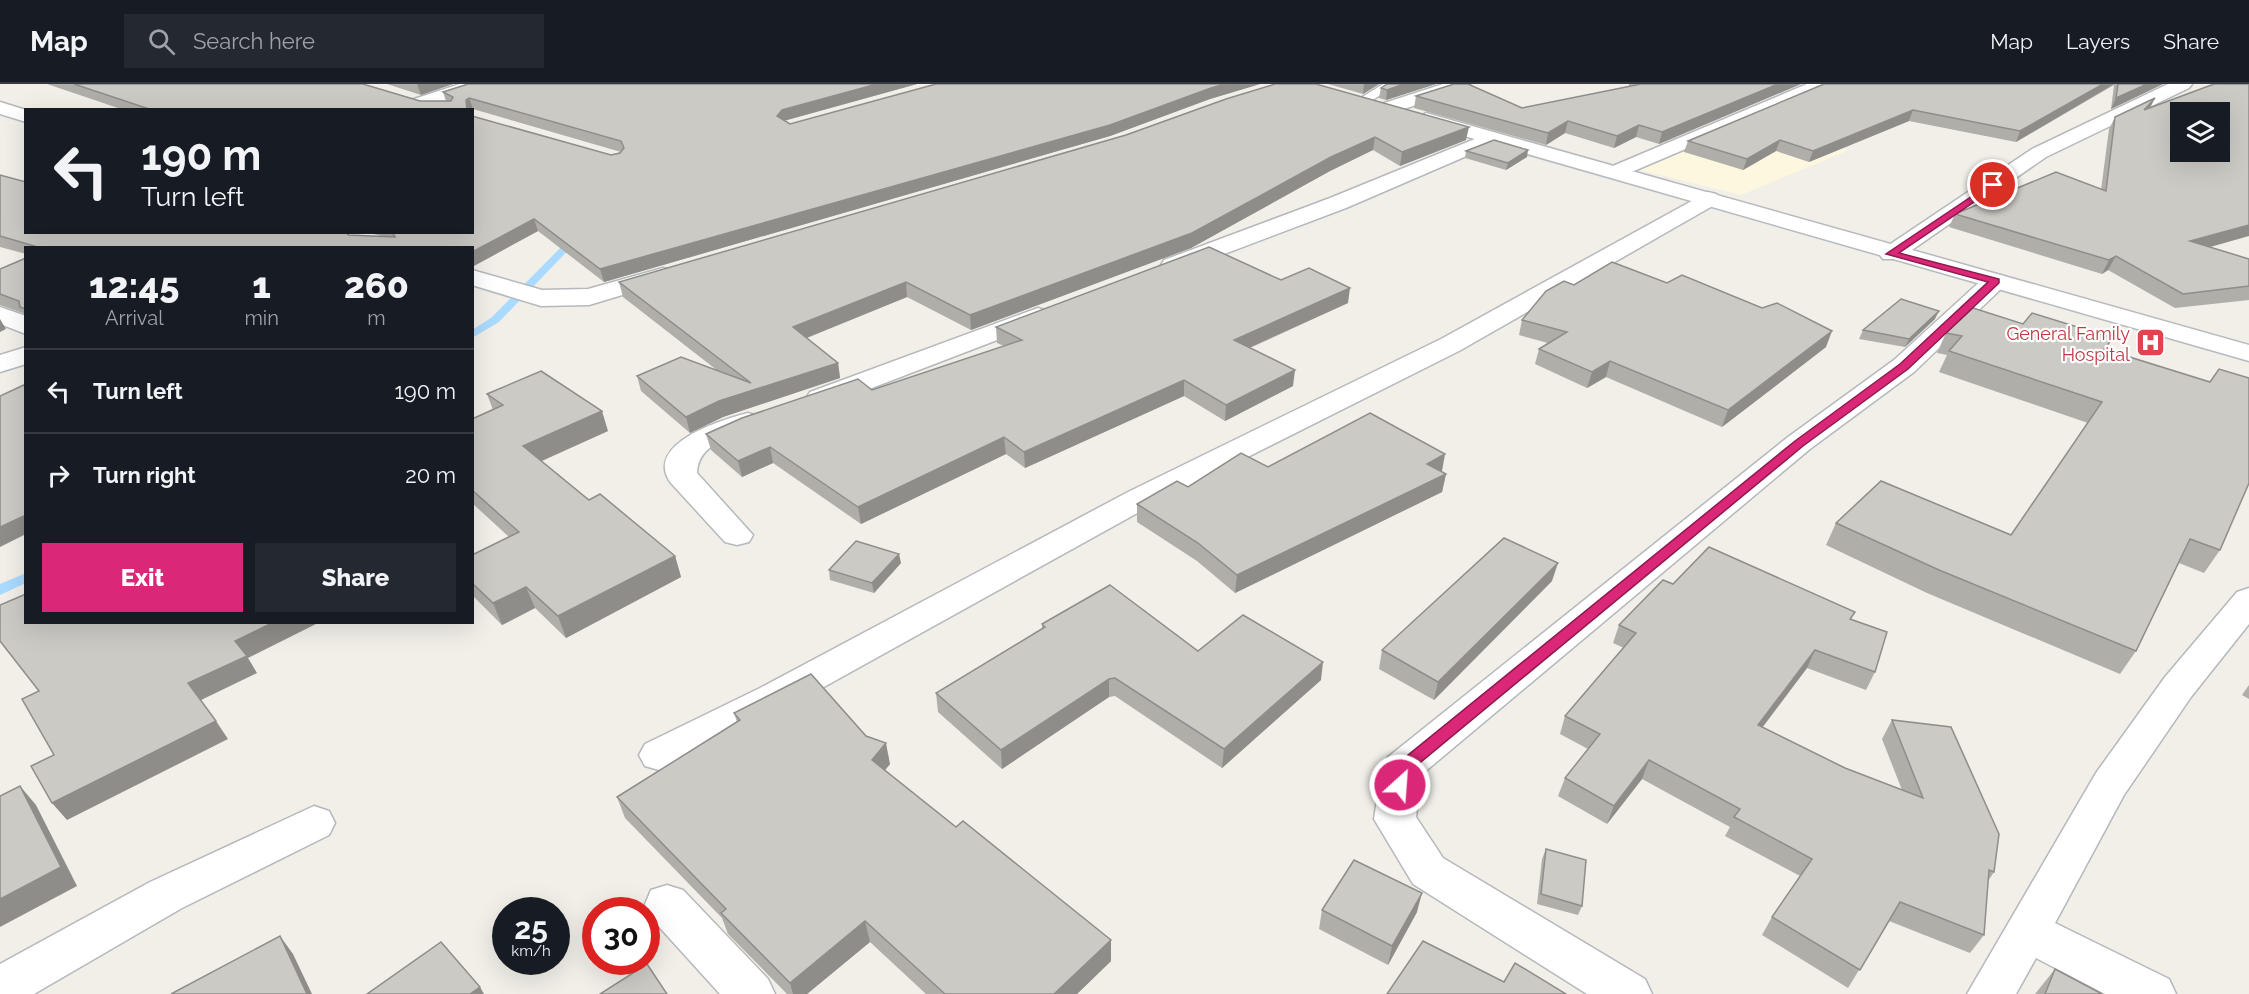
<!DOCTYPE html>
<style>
:root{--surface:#171b24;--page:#242831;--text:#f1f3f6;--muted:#9ea1a6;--line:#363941;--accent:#db2777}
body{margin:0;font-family:Raleway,sans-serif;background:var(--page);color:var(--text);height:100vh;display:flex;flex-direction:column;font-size:22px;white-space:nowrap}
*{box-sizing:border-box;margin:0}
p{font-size:20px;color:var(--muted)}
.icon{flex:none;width:33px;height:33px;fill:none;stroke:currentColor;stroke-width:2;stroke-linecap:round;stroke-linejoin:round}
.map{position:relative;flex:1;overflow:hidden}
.side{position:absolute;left:24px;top:162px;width:450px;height:378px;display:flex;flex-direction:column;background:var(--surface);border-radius:0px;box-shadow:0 6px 24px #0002}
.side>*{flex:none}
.top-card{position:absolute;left:24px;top:24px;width:450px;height:126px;border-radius:0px;box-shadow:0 6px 24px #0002;background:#171b24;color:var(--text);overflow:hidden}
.tools{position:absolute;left:2170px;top:18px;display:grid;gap:12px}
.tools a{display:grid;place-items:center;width:60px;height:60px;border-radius:0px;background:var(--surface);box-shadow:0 6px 24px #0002;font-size:30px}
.speed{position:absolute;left:492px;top:813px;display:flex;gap:12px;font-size:30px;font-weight:700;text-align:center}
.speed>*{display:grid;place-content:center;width:78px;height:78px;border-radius:50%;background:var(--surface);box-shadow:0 6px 24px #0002;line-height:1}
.speed small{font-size:15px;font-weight:400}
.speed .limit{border:9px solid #d22;background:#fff;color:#111}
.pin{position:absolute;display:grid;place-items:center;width:51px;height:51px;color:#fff;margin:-26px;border:3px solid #fff;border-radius:50%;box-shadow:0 2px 6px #0007}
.me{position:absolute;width:66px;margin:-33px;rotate:26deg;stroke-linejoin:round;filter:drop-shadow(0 0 4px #0008)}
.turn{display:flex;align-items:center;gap:21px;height:126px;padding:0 18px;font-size:27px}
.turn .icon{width:78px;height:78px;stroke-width:2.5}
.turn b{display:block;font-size:42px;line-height:51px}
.eta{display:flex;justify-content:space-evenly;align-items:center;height:102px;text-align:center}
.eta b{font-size:36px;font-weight:800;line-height:42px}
.cta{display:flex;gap:12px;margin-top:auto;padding:12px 18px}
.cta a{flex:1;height:69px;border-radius:0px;background:var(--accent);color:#fff;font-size:24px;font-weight:800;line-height:69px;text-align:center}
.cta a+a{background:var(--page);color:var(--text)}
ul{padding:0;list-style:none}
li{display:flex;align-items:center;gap:18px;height:84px;padding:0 18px;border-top:2px solid var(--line)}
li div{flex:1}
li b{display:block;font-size:22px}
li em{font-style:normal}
header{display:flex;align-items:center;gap:36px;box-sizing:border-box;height:84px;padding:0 30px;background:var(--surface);border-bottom:2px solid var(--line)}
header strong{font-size:28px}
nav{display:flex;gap:33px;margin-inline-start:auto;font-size:21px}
.search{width:420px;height:54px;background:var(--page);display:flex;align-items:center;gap:15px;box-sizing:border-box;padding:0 21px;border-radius:0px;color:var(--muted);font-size:22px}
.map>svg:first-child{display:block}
.commercial{fill:#fef7e0}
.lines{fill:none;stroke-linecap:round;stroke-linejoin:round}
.stream{fill:#aadaff;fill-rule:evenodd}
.service-casing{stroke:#b5b8bc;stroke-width:3}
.minor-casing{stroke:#b5b8bc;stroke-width:3}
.secondary-casing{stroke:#b6babf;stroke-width:3}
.service{fill:#fff;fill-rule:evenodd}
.minor{fill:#fff;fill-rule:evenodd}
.secondary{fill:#fff;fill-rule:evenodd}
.wall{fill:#afaea9}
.shaded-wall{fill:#8f8d8a}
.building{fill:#cccac5;stroke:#8f8d8a;stroke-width:1.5;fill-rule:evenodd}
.route{fill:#db2777;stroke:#8e194d;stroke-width:1.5}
.labels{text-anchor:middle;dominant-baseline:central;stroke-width:4.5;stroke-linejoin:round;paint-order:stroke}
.health-label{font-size:18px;fill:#be3a42;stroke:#fff;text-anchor:end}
</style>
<header>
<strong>Map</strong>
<div class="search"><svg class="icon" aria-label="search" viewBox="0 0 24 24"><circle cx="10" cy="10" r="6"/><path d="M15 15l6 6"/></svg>Search here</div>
<nav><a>Map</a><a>Layers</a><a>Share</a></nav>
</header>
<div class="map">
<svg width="2249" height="910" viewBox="0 0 2249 910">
<rect width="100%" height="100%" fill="#f1efe8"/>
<!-- commercial -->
<path class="commercial" d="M1746,34L1849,66L1741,111L1637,85Z"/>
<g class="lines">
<!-- stream -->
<g class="stream">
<path d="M571,153L579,155L499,238L472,254V246L491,234Z"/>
<path d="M26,489V499L0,511V500Z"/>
</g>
<defs>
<path id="service" d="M1383,0H1398L1366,20L1356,17Z"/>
<g id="minor">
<path d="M460,0H487L484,4L428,23H414L412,19L414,15Z"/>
<path d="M1443,0H1470L1467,4L1395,28L1388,30L1378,24L1381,20Z"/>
<path d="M1807,0H1832L1829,4L1622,92H1608L1604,88L1608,84Z"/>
<path d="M2168,0H2192L2189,4L2046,73L1899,175H1883L1879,170L1883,165L2032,65Z"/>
<path d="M0,18L26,26V38L0,30Z"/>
<path d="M1492,48L1499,50L1502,54L1499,58L1346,124L1182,186L1173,188L1164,186L1161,181L1164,176L1330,114Z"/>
<path d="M1708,108L1716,110L1719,115L1716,120L1459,267L1150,422L786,624L673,682L659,686L645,682L639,671L645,660L760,604L1128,408L1441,255Z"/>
<path d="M335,148C354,148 386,146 398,164C379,164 347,166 335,148Z"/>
<path d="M663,184L672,186L675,191L672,196L589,221L541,222L472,201V186L542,206L588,205Z"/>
<path d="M1995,190L2004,192L2007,197L2004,202L1914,288L1810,365L1421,691L1416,733L1443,774L1645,895L1652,910H1587L1413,800L1374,735L1382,684L1388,673L1788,353L1894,276L1986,192Z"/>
<path d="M0,223L26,232V250L0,240Z"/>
<path d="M1038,224L1047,227L1051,232L1047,237L830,320L820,323L810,320L806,314L810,308Z"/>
<path d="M26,263V280L0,288V271Z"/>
<path d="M748,329L758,332L763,338L758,344C734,352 698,358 697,389L753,451L749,458L737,461L725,458L670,398C644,359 724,335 748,329Z"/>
<path d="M2249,504V540L2191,613L2124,711L2055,839L2169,895L2176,910H2105L2036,874L2016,910H1967L2096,689L2165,593L2237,508Z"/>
<path d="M314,722L329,727L335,739L329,751L182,824L34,910H0V880L150,798Z"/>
<path d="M667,801L683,806L768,895L775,910H720L651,834L645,820L651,806Z"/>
</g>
<path id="secondary" d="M1426,29L2249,261V277L1419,39L1416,35Z"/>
</defs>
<!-- service casing -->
<use href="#service" class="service-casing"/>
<!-- minor casing -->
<use href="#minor" class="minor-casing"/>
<!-- secondary casing -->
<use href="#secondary" class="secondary-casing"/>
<!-- service -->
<use href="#service" class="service"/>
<!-- minor -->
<use href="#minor" class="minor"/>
<!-- secondary -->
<use href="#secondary" class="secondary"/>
</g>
<!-- wall -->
<g class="wall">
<path d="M47,0H362L420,17H446L443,8L468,0H917L784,37L790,40L936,0H1260L1210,15L1110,52L604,198L538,147L472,183V164H26V170L0,163V91L26,148L349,151L388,153L371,148H472L611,71L621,68L473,25L124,26Z"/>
<path d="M387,0H453L421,11Z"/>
<path d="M1275,0L1466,56L1400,82L1373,66L1330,87L1191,164L971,246L907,213L807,254L838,279L840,294L723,333L690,349L641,307L637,292L718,287L623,213L619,198L1126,51Z"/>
<path d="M1328,0H1379L1363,10Z"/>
<path d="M1387,0H1436L1386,16L1379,14L1381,4Z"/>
<path d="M1629,0H1801L1659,60L1636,53L1614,64L1565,49L1546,61L1414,24L1416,12L1522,24L1630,2H1629Z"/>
<path d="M1824,0H2163L2111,25L2114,1L2016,58L1909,37L1809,78L1776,67L1743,86L1684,68L1688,57Z"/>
<path d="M2150,24L2209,163L2249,175V216L2175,224L2108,186L2102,190L1949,143L1955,130L2101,106L2109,45L2115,33Z"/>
<path d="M1466,67L1527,73L1506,86L1465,74Z"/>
<path d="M26,174V232L23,229L0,221V185Z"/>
<path d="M1281,196L1348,219L1250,264L1293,302L1225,337L1184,312L1025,384L1006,370L861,440L773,379L742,393L711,366L706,350L872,306L1004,262L997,259L996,243Z"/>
<path d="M1574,201L1826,263L1722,343L1606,293L1587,304L1535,280L1539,265L1548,259L1519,251L1522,236Z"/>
<path d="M1935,235L1905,263L1859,255L1863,246Z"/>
<path d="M2023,240L2113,254L2106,265L2220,466L2204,489L2179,479L2136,567L2120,590L1927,509L1826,461L1836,439L2011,451L2088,339L1939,288L1947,271L1937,269L1946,249Z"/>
<path d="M487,310L608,347L542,377L589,416L675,472L681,493L566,554L535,524L502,541L472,511V471L509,453L472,419V335L493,326Z"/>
<path d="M1268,383L1442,387L1441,388L1446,390L1442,408L1235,509L1197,477L1137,438V420Z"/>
<path d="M901,479L874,509L830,496L829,486Z"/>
<path d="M1552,497L1434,616L1379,585L1382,566Z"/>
<path d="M1673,500L1855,528L1851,535L1875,588L1866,606L1807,584L1762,643L1845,684L1902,706L1882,655L1892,636L1994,788L1988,797L1984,851L1970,869L1889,837L1848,904L1762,851L1772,833L1800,792L1725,752L1730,743L1642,695L1607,740L1558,712L1565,694L1588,665L1560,650L1565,632L1624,564L1613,559L1619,541Z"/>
<path d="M1042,540L1198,567L1321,596L1222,684L1115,612L1109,613L1002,685L938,628L936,609L1042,545Z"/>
<path d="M2249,601V615L2242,611Z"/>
<path d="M734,629L890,680L885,686L1111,877L1077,910H926L870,858L807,910H787L728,850L722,834L625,734L617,713L737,638Z"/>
<path d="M1546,765L1582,822L1578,831L1537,820L1542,775Z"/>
<path d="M1322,826L1417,828L1388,881L1319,845Z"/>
<path d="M2055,885L2102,910H2035Z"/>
</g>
<!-- shaded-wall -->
<g class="shaded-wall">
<path d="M417,0H453L421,11Z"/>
<path d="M877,0H917L783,37L777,32L782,26Z"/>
<path d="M1225,0H1260L1210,15L1110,52L604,198L600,185Z"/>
<path d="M1364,0H1379L1363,10Z"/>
<path d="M1404,0H1436L1386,16L1387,6Z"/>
<path d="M1778,0H1801L1659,60L1662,48Z"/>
<path d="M2103,0H2114L2016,58L2020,47Z"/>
<path d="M2147,0H2163L2111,25L2116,14Z"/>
<path d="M469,14L473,25L472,26H467L466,16Z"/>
<path d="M2155,14L2149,26H2144Z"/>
<path d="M1913,26L1909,37L1809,78L1813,67Z"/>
<path d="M1568,37L1565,49L1546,61L1548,49Z"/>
<path d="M1639,41L1636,53L1614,64L1617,52Z"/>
<path d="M1469,43L1466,56L1400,82L1402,68Z"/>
<path d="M1375,53L1373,66L1330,87L1191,164L971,246L970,231L1331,73Z"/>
<path d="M1780,56L1776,67L1743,86L1747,75Z"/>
<path d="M1528,66L1527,73L1506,86L1508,79Z"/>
<path d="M534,135L538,147L472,183V168Z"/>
<path d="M2249,141V152L2182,171L2190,157Z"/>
<path d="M2116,172L2108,186L2102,190L2109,176Z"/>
<path d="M906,198L907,213L796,258L793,243Z"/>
<path d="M1350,204L1348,219L1233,271L1234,256Z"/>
<path d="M1939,227L1935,235L1905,263L1909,255Z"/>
<path d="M0,235L6,245L0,248Z"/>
<path d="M1832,247L1826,263L1722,343L1728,326Z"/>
<path d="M1610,277L1606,293L1587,304L1592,288Z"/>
<path d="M838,279L840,294L723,333L690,349L686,333L719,317Z"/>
<path d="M1295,286L1293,302L1225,337L1226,321Z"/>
<path d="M1184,296V312L1025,384L1024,368Z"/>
<path d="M602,327L608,347L530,382L523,362Z"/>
<path d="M1004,353L1006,370L861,440L858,423Z"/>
<path d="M770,363L773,379L742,393L738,377Z"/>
<path d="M1445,370L1442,387L1424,398L1427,380Z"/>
<path d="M1446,390L1442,408L1235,509L1237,491Z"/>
<path d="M26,431V450L0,463V443Z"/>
<path d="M899,470L901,479L874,509L872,499Z"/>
<path d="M675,472L681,493L566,554L558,532Z"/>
<path d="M1558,479L1552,497L1434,616L1438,598Z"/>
<path d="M526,503L535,524L502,541L493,519Z"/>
<path d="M274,538H320L248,574L257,589L199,617L188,599L235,557Z"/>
<path d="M1815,566L1807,584L1750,660L1758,641Z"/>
<path d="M1323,578L1321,596L1222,684L1224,665Z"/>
<path d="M1109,595V613L1002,685L1001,666Z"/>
<path d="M216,637L228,655L67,736L52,719Z"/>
<path d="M886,659L890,680L876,697L872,676Z"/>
<path d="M1649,676L1642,695L1607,740L1614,722Z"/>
<path d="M20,702L36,721L77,802L0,843V815Z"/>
<path d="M1422,809L1417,828L1388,881L1392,862Z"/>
<path d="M865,837L870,858L807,910H793L790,899Z"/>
<path d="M280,852L293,870L312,910H307Z"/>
<path d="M1111,856V877L1077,910H1054Z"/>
<path d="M480,903L484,910H470Z"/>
</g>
<!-- building -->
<g class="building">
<path d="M74,0H363L420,17H451L453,13L443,8L468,0H877L782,26L777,32L790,40L936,0H1225L1211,4L1110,41L600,185L534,135L472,168V164H41L0,152V91L26,98V148H345L349,151L395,153L392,148H472V32L611,71L620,69L624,64L621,57L469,14L466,16L467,26H152Z"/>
<path d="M1275,0H1316L1469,43L1402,68L1375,53L1331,73L1192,149L970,231L906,198L793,243L838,279L719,317L686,333L637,292L681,273L751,299L619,198L1126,51L1226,15Z"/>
<path d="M1387,0H1404L1387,6L1381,4Z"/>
<path d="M1454,0H1468L1522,24L1641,0H1778L1662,48L1639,41L1617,52L1568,37L1548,49L1416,12Z"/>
<path d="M1824,0H2103L2020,47L1913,26L1813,67L1780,56L1747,75L1688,57Z"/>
<path d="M2118,0H2147L2116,14Z"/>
<path d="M2214,0H2249V141L2190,157L2249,175V202L2183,210L2116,172L2109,176L1955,130L2056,88L2106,107L2115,33L2155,14L2144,26ZM2181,28H2220V68H2181Z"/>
<path d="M1494,56L1528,66L1508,79L1466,67Z"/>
<path d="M1209,163L1281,196L1309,184L1350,204L1234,256L1295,286L1226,321L1184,296L1024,368L1004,353L858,423L770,363L738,377L706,350L742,334L858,295L872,306L1022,256L996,243Z"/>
<path d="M26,174V225L20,223L19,217L0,210V185Z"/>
<path d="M1612,178L1667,199L1682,191L1762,224L1777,219L1832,247L1728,326L1610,277L1592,288L1539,265L1567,248L1522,236L1546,207L1564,197L1574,201Z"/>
<path d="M1901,215L1939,227L1909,255L1863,246Z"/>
<path d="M1973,224L2023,240L2032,229L2113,254L2104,265L2210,298L2219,285L2249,294V399L2220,466L2190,455L2136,567L1939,486L1836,439L1881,397L2011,451L2102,318L1949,267L1962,252L1946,249Z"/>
<path d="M541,287L602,327L523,362L589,416L600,410L675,472L558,532L526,503L493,519L472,499V471L519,448L472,406V335L503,321L487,310Z"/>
<path d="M26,300V431L0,443V312Z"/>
<path d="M1370,329L1445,370L1427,380L1446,390L1237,491L1198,459L1137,420L1177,397L1188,403L1241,369L1268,383Z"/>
<path d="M1504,454L1558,479L1438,598L1382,566Z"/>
<path d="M856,457L899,470L872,499L829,486Z"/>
<path d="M1709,463L1855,528L1850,535L1887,548L1875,588L1815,566L1758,641L1845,684L1923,714L1892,636L1951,643L1999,750L1994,788L1989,786L1984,851L1900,818L1860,886L1772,833L1812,775L1734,733L1740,725L1649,676L1614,722L1565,694L1600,650L1565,632L1636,549L1619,541L1663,496L1673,500Z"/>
<path d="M1110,501L1198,567L1243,531L1323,578L1224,665L1115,594L1109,595L1001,666L936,609L1045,543L1042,540Z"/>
<path d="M26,510V538H274L235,557L247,572L188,599L216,637L52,719L31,682L54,671L22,615L39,607L0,557V521Z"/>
<path d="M811,590L866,652L886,659L872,676L956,743L963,737L1111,856L1054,910H945L865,837L790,899L721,829L726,825L617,713L740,636L734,629Z"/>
<path d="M20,702L61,783L0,815V712Z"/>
<path d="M1546,765L1586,776L1582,822L1541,810Z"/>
<path d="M1354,776L1422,809L1392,862L1322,826Z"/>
<path d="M280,852L307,910H171Z"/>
<path d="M1423,857L1504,898L1515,879L1566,910H1387Z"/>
<path d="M441,858L480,903L470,910H367Z"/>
<path d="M647,880L667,910H600Z"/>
<path d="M2055,885L2102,910H2045Z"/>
</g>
<!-- route -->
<path class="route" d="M1993,98L1996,99V103L1899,169L1999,195V199L1908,285L1803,362L1410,687L1406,706H1394L1391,701L1397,680L1795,357L1900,280L1988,198L1886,170Z"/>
<!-- icons -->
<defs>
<symbol id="hospital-square" viewBox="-11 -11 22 22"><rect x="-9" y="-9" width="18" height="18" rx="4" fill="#e0444e" stroke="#fff"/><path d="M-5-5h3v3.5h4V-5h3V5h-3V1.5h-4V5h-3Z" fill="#fff"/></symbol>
</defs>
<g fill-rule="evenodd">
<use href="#hospital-square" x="2134" y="242" width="33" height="33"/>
</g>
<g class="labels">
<!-- health labels -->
<g class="health-label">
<text x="2130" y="249">General Family<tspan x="2130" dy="21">Hospital</tspan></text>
</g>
</g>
</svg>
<div class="tools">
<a><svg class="icon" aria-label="layers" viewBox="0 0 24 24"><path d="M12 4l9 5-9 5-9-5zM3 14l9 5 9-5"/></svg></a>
</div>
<div class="speed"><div>25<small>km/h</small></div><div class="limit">30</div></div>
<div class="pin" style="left:1993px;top:101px;background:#d93025"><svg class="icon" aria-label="arrive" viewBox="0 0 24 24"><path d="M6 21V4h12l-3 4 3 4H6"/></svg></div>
<svg class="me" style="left:1400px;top:701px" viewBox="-20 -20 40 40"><circle r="17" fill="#db2777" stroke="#fff" stroke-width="3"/><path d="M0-11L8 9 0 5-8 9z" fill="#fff"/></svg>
<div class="top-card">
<div class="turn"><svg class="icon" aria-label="left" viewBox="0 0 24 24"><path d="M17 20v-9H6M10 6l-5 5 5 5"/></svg><div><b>190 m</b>Turn left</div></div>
</div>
<section class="side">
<div class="eta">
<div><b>12:45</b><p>Arrival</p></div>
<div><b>1</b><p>min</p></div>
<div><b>260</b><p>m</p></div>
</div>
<ul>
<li><svg class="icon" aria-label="left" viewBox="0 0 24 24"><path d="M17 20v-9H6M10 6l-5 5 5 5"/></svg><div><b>Turn left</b></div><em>190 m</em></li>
<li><svg class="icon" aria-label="right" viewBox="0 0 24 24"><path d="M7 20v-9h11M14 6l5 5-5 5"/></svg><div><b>Turn right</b></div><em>20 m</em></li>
</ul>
<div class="cta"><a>Exit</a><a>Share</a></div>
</section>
</div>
